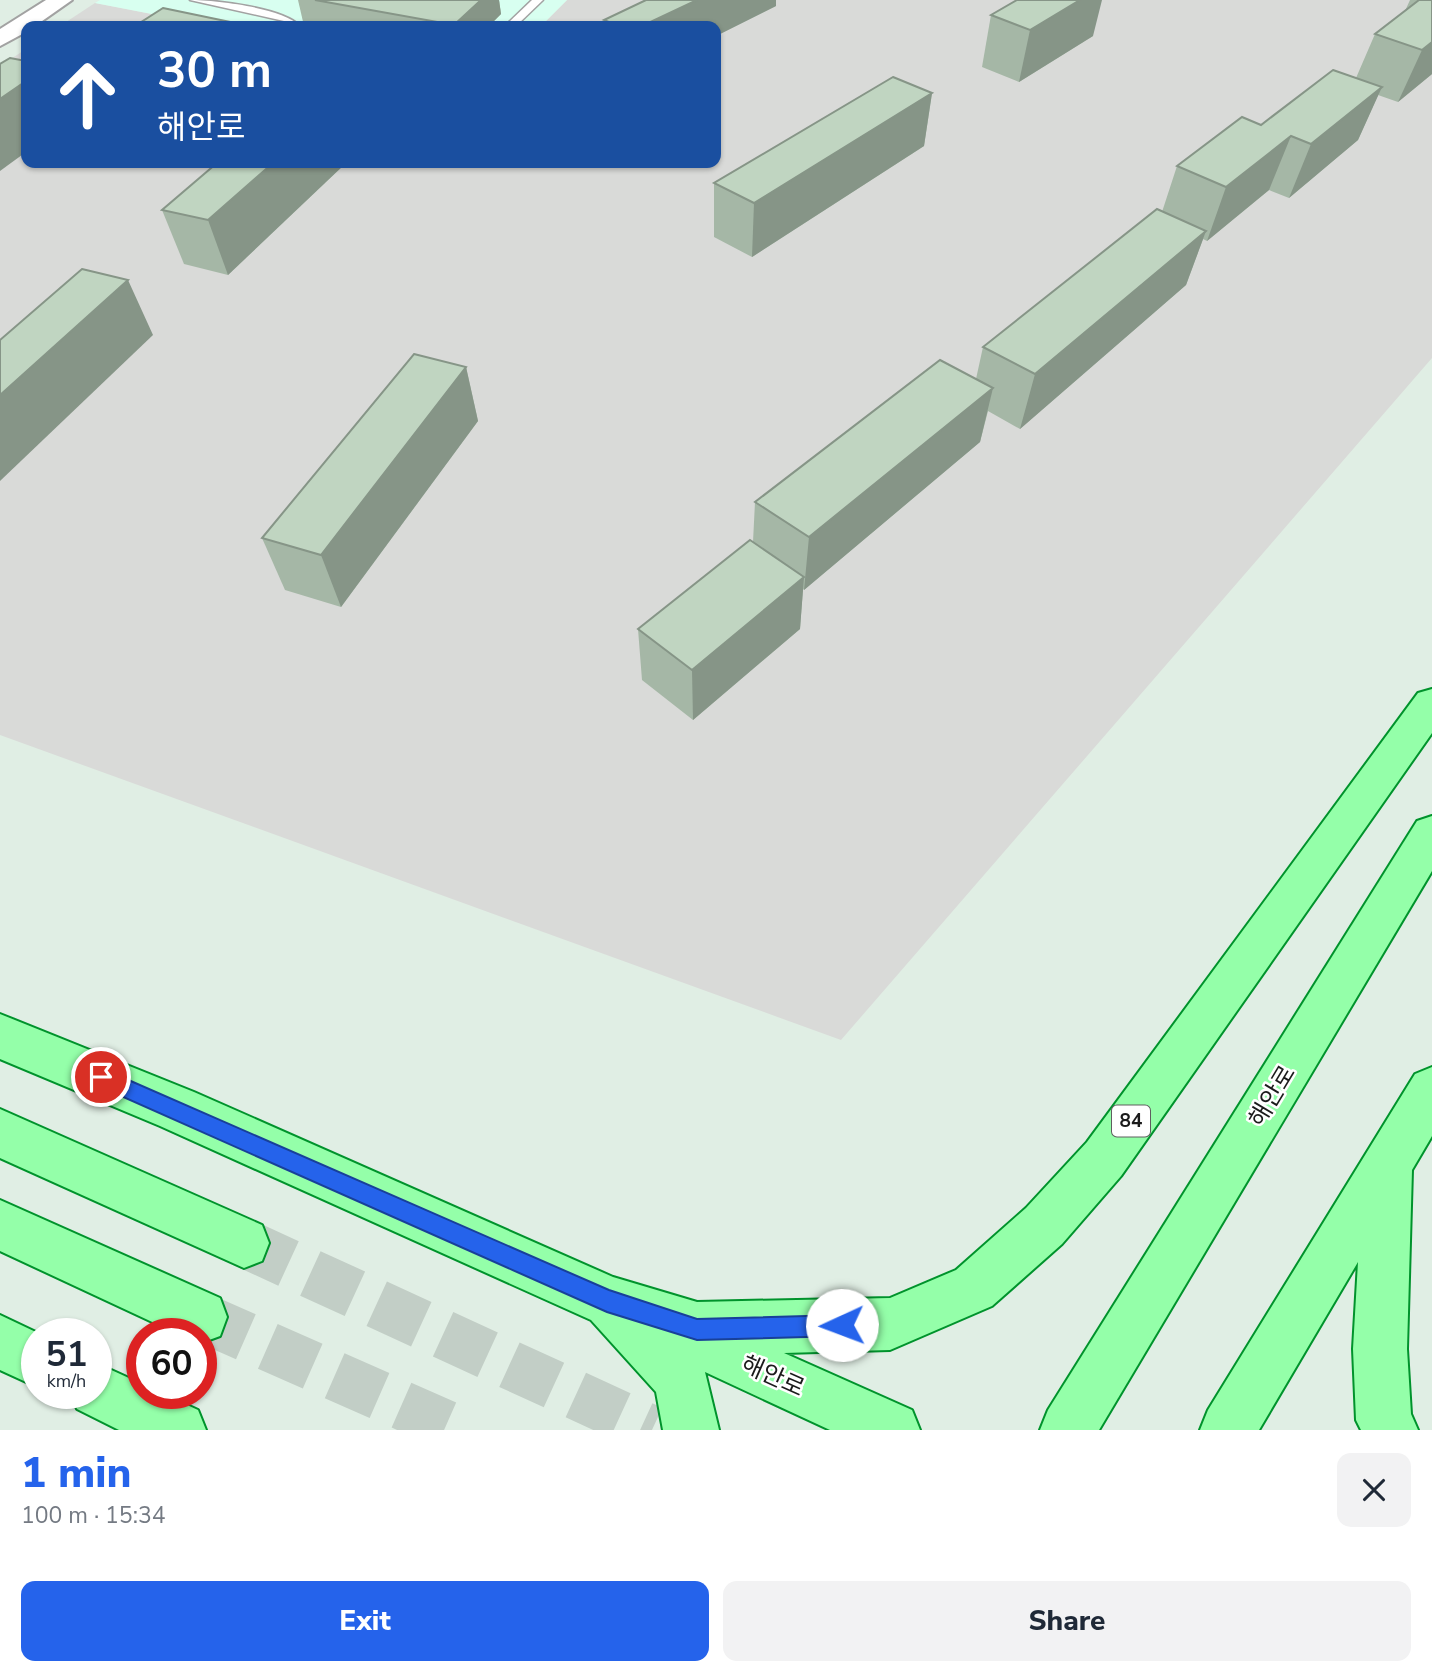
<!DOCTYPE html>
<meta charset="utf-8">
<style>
:root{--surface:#fff;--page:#f2f2f3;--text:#1f2937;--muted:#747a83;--accent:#2563eb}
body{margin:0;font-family:"Nunito Sans","Noto Sans KR",sans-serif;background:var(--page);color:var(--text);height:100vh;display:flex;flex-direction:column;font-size:26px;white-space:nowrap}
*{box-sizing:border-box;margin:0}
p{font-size:23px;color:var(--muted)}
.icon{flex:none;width:38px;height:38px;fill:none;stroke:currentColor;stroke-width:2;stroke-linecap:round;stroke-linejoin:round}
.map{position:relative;height:1430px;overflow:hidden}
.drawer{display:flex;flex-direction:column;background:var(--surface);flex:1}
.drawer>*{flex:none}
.guide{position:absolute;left:21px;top:21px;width:700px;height:147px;border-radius:14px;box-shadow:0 2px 5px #0004;background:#1a4fa0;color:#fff;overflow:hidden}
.speed{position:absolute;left:21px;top:1318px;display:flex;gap:14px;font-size:35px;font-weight:700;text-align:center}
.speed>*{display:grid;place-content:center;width:91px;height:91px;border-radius:50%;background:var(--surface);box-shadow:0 2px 5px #0004;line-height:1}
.speed small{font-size:18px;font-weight:400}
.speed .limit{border:10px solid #d22;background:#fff;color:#111}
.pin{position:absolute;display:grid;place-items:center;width:60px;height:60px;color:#fff;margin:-30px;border:4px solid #fff;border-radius:50%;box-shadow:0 2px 7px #0007}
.me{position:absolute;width:77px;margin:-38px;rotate:268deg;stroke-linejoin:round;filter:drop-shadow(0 0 5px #0008)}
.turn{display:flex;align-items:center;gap:24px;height:147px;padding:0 21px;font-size:32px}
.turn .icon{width:91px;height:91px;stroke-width:2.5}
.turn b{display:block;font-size:49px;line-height:60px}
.round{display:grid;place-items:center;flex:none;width:74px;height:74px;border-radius:14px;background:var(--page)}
.head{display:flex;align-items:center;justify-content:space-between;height:119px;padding:0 21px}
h1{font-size:42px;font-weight:800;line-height:52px;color:var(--accent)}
.cta{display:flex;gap:14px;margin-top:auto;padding:14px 21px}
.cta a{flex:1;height:80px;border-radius:14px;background:var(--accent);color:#fff;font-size:28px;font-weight:800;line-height:80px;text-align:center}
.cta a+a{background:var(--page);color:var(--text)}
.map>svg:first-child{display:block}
.residential{fill:#d9dad8}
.education{fill:#d8fff0}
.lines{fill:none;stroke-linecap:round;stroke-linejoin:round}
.primary-tunnel{stroke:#c2cec6;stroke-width:49;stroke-dasharray:49 24;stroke-linecap:butt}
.service-casing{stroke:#a2a2a2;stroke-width:3}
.tertiary-casing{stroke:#a2a2a2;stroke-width:4}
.primary-casing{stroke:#00932c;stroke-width:4}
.service{fill:#fff;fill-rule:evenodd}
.tertiary{fill:#fff;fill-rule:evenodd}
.primary{fill:#94ffa9;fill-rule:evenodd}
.wall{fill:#a5b7a6}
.shaded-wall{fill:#869587}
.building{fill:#c0d5c1;stroke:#869587;stroke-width:2}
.route{fill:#2563eb;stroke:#184099;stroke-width:2}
.labels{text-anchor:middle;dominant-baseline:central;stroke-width:5;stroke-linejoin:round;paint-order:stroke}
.shield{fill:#fff;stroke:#5f5f5f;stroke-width:2}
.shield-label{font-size:19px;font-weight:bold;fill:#1b1b1b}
.near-street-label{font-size:24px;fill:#1b1b1b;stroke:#fff}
</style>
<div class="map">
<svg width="1432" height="1430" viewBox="0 0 1432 1430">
<rect width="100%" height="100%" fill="#e0eee4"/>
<!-- residential -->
<g class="residential">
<path d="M567,0H1432V358L841,1040L0,735V66L26,49V163H716V26H541Z"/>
<path d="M95,3L214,26H60Z"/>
</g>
<!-- education -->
<path class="education" d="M100,0H567L541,26H214L95,3Z"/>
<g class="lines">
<!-- primary-tunnel -->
<g class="primary-tunnel">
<path d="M244,1243L652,1430"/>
<path d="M201,1317L458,1430"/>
</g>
<defs>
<g id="service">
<path d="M190,0C216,0 283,8 300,26H289L284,21Z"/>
<path d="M532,0H543L516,26H505Z"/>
</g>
<path id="tertiary" d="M46,0H72L35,26H26V32L0,46V29Z"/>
<g id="primary">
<path d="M1432,689V733L1121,1176L1062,1244L992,1306L890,1350L784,1353L912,1410L920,1430H830L705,1372L719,1430H663L656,1392L591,1320L160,1126L0,1059V1014L194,1092L613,1277L697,1302L890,1298L956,1270L1026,1208L1087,1142L1418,693Z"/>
<path d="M1432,816V871L1099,1430H1040L1048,1410L1417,821Z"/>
<path d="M1432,1067V1136L1412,1170L1407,1349L1411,1414L1418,1430H1361L1356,1420L1353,1349L1358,1262L1259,1430H1200L1208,1410L1415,1074Z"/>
<path d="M0,1109L262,1225L269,1243L262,1261L244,1268L0,1158Z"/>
<path d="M0,1200L220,1298L227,1317L220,1336L201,1343V1334H178L0,1251Z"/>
<path d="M0,1315L40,1334H37V1387L0,1370Z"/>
<path d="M96,1363L142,1384V1393H161L198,1410L206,1430H119L77,1409L70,1393H96Z"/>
</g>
</defs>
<!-- service casing -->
<use href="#service" class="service-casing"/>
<!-- tertiary casing -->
<use href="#tertiary" class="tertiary-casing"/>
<!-- primary casing -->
<use href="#primary" class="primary-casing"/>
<!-- service -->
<use href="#service" class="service"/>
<!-- tertiary -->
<use href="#tertiary" class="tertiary"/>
<!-- primary -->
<use href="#primary" class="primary"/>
</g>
<!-- wall -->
<g class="wall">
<path d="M298,0H499L501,14L489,26H304Z"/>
<path d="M1410,0H1432V74L1398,102L1378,95L1358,140L1289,198L1269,190L1207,241L1203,239L1186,285L1020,429L988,411L980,442L804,590L803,589L800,629L693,720L642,680L638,629L753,542L755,502L976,379L983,347L1162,212L1177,166L1356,78L1375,34L1405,11Z"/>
<path d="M776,6L716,36V26H604V20Z"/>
<path d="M991,15L1093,36L1019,82L982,67Z"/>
<path d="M932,93L924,146L752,257L714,237V183Z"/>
<path d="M217,163H346L228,275L184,264L162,210Z"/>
<path d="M466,367L478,421L341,607L285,590L262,538Z"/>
</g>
<!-- shaded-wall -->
<g class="shaded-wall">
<path d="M472,0H499L501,14L489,26H454Z"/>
<path d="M690,0H776V6L716,36V26H642Z"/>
<path d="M1080,0H1102L1093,36L1019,82L1030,30Z"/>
<path d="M1432,42V74L1398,102L1422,50Z"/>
<path d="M26,81V152L0,171V99Z"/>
<path d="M1382,87L1358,140L1289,198L1311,144Z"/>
<path d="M932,93L924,146L752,257L754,203Z"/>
<path d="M1291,136L1269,190L1207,241L1226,187Z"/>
<path d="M273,163H346L228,275L208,220Z"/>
<path d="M1206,231L1186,285L1020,429L1035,374Z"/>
<path d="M128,280L153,335L0,481V395Z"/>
<path d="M466,367L478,421L341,607L321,555Z"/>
<path d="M993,388L980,442L804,590L809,537Z"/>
<path d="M804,577L800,629L693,720L692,670Z"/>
</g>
<!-- building -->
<g class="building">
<path d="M315,0H481L454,25Z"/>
<path d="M646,0H697L642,26H618L604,20Z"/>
<path d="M1017,0H1080L1030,30L991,15Z"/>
<path d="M1419,0H1432V42L1422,50L1375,34Z"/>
<path d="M163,8L240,24L237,26H135Z"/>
<path d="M10,58L26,61V81L0,99V64Z"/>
<path d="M1333,70L1382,87L1311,144L1291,136L1226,187L1177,166L1242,117L1261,125Z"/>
<path d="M893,77L932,93L754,203L714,183Z"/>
<path d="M217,163H273L208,220L162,210Z"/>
<path d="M1157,209L1206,231L1035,374L983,347Z"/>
<path d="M82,269L128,280L0,395V340Z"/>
<path d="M414,354L466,367L321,555L262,538Z"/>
<path d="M940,360L993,388L809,537L755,502Z"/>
<path d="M750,540L804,577L692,670L638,629Z"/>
</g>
<!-- route -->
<path class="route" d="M101,1068L609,1290L697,1319L842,1315L849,1318L853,1325L849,1333L842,1336L697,1340L607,1312L94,1084L91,1077L94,1071Z"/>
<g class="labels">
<!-- shield labels -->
<rect class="shield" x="1112" y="1105.5" width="38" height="31" rx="5"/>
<g class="shield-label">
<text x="1131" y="1121">84</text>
</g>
<!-- near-street labels -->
<g class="near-street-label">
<text transform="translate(1272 1096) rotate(-59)">해안로</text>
<text transform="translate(773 1376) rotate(24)">해안로</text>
</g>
</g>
</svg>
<div class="speed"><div>51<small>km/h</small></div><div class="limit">60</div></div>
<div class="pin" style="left:101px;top:1077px;background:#d93025"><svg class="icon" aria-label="arrive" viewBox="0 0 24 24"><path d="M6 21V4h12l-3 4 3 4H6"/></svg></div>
<svg class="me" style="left:842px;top:1325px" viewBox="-20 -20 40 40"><circle r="19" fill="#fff"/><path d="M0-13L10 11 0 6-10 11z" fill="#2563eb"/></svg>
<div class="guide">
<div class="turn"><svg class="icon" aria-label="ahead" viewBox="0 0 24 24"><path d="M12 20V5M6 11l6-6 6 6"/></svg><div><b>30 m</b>해안로</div></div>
</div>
</div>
<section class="drawer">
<div class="head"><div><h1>1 min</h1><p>100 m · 15:34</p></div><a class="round"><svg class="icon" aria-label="close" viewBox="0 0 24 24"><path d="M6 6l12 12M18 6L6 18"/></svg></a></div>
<div class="cta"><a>Exit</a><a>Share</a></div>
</section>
